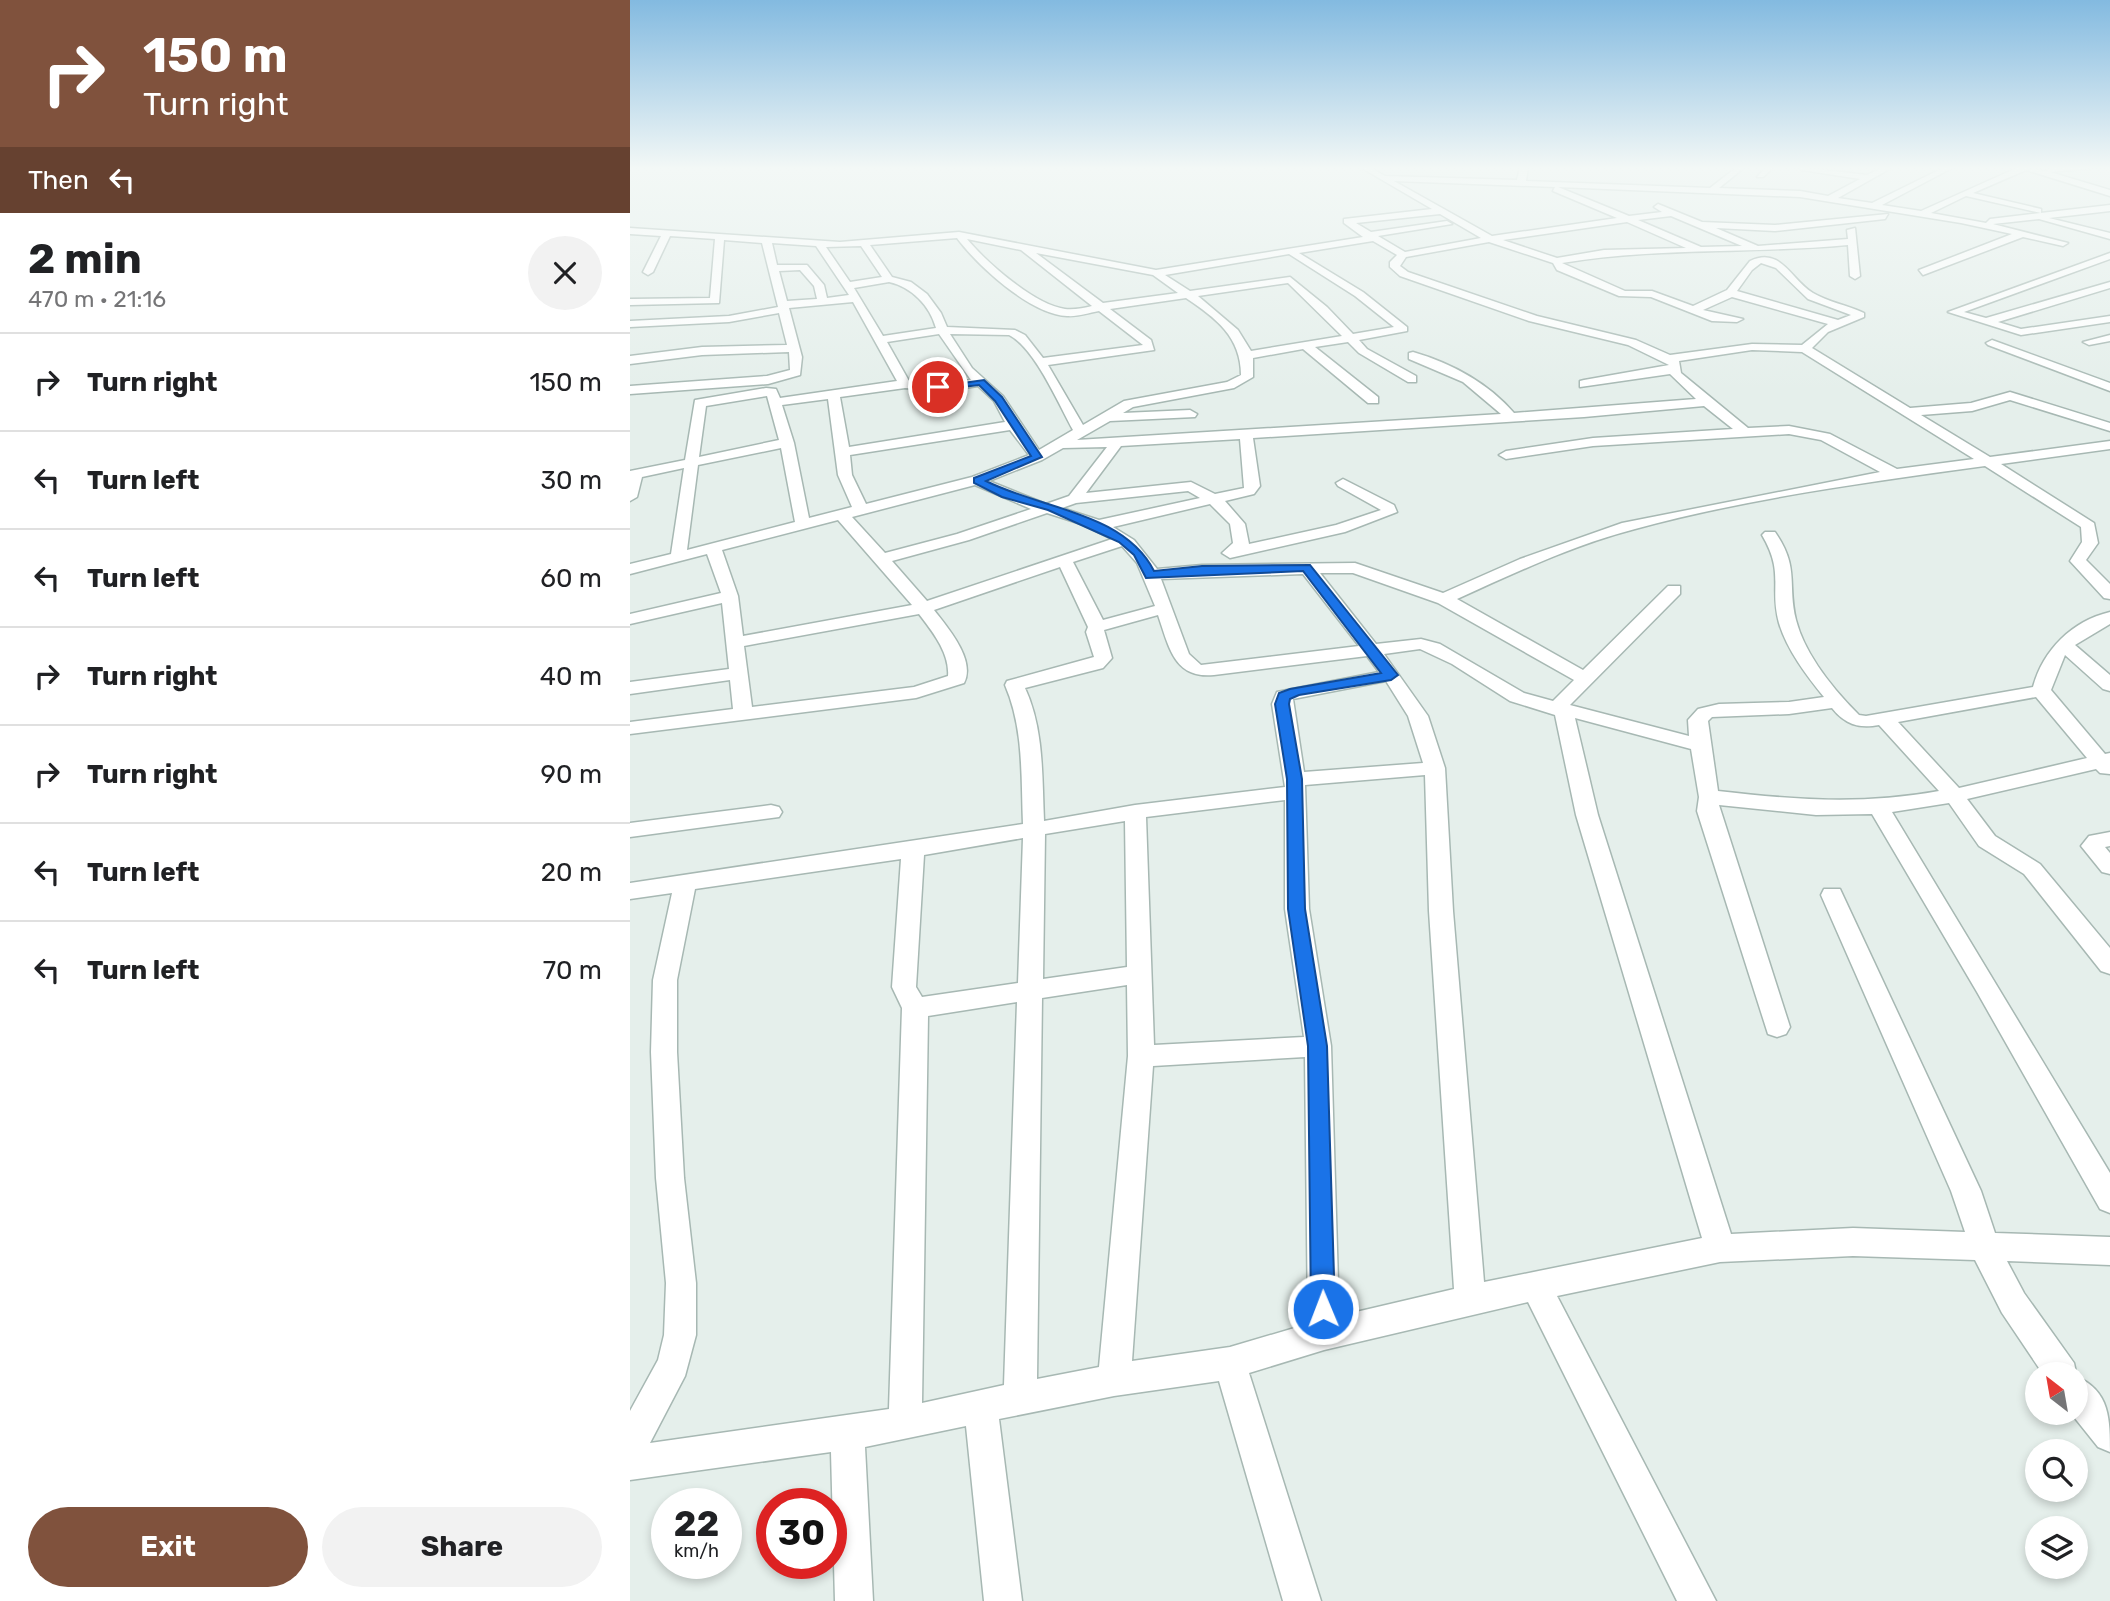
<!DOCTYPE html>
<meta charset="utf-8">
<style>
:root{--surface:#fff;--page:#f2f2f2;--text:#202124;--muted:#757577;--line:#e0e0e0;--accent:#80523d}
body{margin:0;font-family:Rubik,sans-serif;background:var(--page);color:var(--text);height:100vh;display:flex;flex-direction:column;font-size:26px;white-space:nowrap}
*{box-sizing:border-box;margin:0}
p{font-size:23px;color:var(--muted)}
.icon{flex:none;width:38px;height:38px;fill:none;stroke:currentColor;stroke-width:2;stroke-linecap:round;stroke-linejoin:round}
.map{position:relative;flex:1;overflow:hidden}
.drawer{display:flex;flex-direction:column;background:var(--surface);width:630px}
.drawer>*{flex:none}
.hud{background:#80523d;color:#fff;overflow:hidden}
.needle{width:46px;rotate:329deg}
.controls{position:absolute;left:1395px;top:1362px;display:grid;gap:14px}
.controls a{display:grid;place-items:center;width:63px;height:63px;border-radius:50%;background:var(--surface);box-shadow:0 4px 10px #0003;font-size:35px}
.speed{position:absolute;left:21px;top:1488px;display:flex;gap:14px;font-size:35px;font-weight:700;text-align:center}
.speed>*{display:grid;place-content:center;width:91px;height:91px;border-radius:50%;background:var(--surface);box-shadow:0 4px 10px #0003;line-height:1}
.speed small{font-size:18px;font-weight:400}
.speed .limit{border:10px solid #d22;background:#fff;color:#111}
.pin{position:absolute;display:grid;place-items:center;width:60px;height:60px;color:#fff;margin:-30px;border:4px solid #fff;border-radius:50%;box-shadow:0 2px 7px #0007}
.me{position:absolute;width:77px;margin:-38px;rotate:359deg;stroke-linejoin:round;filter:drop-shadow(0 0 5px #0008)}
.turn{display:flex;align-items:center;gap:24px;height:147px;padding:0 28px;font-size:32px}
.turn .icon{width:91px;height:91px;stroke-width:2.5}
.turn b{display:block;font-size:49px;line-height:60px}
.then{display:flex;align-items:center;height:66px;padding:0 28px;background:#0003;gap:14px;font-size:26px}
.round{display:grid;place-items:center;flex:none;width:74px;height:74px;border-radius:37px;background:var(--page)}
.overview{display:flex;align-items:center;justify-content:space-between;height:119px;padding:0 28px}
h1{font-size:42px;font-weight:700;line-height:52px}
.button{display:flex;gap:14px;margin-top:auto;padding:14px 28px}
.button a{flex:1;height:80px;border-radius:42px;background:var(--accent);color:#fff;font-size:28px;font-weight:700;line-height:80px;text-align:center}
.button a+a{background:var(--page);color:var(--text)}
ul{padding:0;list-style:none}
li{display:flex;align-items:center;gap:21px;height:98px;padding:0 28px;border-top:2px solid var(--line)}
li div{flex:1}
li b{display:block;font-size:26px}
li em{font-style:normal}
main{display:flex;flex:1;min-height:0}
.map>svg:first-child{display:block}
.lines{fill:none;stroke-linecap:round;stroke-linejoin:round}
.street-casing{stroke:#a7b8b3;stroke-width:3}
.street{fill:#fff;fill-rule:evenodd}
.route{fill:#1a73e8;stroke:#114b97;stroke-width:2}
</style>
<main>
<section class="drawer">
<div class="hud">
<div class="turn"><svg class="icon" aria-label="right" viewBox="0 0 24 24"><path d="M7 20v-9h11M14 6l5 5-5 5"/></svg><div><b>150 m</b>Turn right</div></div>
<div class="then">Then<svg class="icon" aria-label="left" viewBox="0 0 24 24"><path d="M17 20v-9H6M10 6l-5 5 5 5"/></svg></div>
</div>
<div class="overview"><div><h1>2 min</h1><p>470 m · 21:16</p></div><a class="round"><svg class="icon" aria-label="close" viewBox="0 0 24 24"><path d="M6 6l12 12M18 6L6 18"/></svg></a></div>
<ul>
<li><svg class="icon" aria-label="right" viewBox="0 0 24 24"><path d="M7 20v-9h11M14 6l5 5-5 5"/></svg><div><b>Turn right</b></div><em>150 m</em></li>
<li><svg class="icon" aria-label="left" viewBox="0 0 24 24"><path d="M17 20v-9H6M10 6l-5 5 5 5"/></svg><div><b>Turn left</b></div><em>30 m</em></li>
<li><svg class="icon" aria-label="left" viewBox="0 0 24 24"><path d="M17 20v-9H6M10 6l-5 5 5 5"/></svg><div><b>Turn left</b></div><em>60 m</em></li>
<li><svg class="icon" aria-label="right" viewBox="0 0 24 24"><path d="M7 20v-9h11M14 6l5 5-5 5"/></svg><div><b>Turn right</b></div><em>40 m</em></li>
<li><svg class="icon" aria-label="right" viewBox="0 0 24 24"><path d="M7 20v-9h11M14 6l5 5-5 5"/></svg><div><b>Turn right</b></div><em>90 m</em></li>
<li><svg class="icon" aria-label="left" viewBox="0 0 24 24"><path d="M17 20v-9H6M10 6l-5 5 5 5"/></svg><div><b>Turn left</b></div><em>20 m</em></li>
<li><svg class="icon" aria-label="left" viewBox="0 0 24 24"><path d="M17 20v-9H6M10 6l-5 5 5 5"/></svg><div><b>Turn left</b></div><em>70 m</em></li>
</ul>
<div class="button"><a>Exit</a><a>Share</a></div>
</section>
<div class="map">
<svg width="1480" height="1601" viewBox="0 0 1480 1601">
<rect width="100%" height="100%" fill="#e5efeb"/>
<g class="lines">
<defs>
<g id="street">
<path d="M730,167H739L755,176L887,180L890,167H898L896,181L1080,188L1107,167H1115L1089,188L1170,191L1198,196L1230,179L1172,170L1169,167L1237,175L1254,167H1263L1208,198L1242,203L1315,167H1324L1252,205L1291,211L1389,167L1416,171L1419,168L1475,167L1420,172L1480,190V196L1396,170L1343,193L1411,209V213L1336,196L1301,213L1356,223L1360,219L1480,205V211L1419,218L1480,233V239L1409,219L1363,224L1438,243L1433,246L1393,237L1293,275L1289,270L1382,234L1331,223L1170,197L928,187L999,216L1032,212L1024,207L1028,204L1072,222L1145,225L1258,214L1255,219L1145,231L1086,228L1128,246L1218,239L1217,230L1225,228L1230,276L1225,279L1220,276L1218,245C1123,254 1026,247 932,263L995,291H1022L1063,306L1097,290L1120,261C1151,246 1161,280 1183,293C1198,302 1217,305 1234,313V317L1198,332L1182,348L1280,408L1341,403L1380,392L1480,423V431L1380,400L1342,411L1291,415L1360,457L1480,441V449L1371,464L1464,523L1468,543L1456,560L1480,584V599L1474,598L1440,561L1452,542L1451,527L1355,466C1238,482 1119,498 1005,529C943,545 885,573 827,599L953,670L1038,586H1050V594L940,705L1059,736L1058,720L1068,709L1089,704L1159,702L1194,697C1177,676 1157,650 1149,623C1139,587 1155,574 1132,535L1135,532H1145C1170,568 1157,584 1166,620C1175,655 1205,691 1229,715L1236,716L1403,687C1413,650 1442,621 1480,612V624L1445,645L1480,675V691L1473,689L1435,655L1421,690L1475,754L1480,753V774L1470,773L1466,769L1337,799L1365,836L1410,864L1480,948V974L1471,971L1394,874L1349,846L1319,803L1262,812L1480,1173V1213L1470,1209L1347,992L1242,814L1186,815L1089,805L1160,1027L1156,1034L1147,1037L1138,1034L1067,811L1069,797L1061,749L945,718L968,815L1101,1234L1223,1228L1335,1232L1321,1191L1191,895L1194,889H1210L1351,1191L1365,1233L1480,1237V1265L1377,1261L1394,1293L1444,1363L1447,1377C1480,1391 1480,1420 1480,1452L1468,1447L1440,1412H1446V1374H1413L1372,1313L1345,1260L1223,1256L1090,1262L927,1296L1086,1601H1047L898,1302L694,1350L619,1373L691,1601H653L589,1381L484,1396L369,1419L392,1601H354L336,1426L235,1447L243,1601H205L201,1452L0,1480V1411L28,1360L34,1335L36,1283L26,1178L21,1052L23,980L42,893L0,899V883L393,824C391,777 394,729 375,685L377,681L464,657L456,632L458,627L430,567L304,610C318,628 346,660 334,683L286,698L0,734V722L103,709L100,680L0,694V682L99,669L92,603L0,624V614L91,593L77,554L0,574V564L41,554L54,468L12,477L7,497L0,501V471L55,460L65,400L136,388L146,389L150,398L267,381L223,302L159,308L172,357L170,375L138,384L0,394V386L137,376L160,370L159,352L72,355L0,364V356L72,347L157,345L149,313L99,322L0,327V321L99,316L148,307L132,243L94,240L89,303L0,305V299L80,298L85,239L40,236L23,272L18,275L13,272L31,236L0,234V228L210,242L329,232L526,270L733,237L714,223V219L802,209ZM764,181L925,187L923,191L987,218L862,236ZM810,214L851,238L775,252L748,236L822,224L817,221L741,232L726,223ZM1041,216L1112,246L1071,247L1008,220ZM997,222L1056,248L974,250L927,258L873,240ZM327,238C348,266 400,314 437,316C447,317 458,313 469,311L513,345L413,358L395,335L385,330L317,327L311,313L297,294L281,282L262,277L240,245ZM337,239L391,250L462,306C454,308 444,310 435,309C405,305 357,263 337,239ZM743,241L767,255L760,262V267L770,276L899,321L998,345L1039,365L954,380L950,381V387L1040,374L1066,399L884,413C858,383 821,363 783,352L779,353V359L833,382L871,414L447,440L480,421L565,417L567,414L560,410L493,413L503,407L604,388L623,377V358L673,349L738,403H748V397L685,347L718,342L729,353L778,382H786V376L737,349L729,340L777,331V327L733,292L669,253ZM859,242L923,263L927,270L989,296L1021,297L1082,321L1107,322L1113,319L1073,310L1102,297L1198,324L1172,345L1122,344L1040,355L1006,340L907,316L778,272L770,266L776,257ZM142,243L186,246L219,295L197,298L194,285L177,265H147ZM231,246L252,277L220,282L196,247ZM406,253L523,275L548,293L473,303ZM659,254L725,296L764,327L723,334L697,307L660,277L560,291L535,275ZM1131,263L1146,268L1178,299L1221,315L1208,320L1107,291L1122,270ZM170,270L184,286L187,299L157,301L149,271ZM259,282C282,287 300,306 306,328L253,336L224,288ZM658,283L712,336L621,351L608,330L568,296ZM556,298C586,318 611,337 611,375L597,382L494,401L453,425L418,365L524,350L521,340L480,309ZM309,334L341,380L314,383L279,381L257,342ZM320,334L379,335C405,348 429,405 443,430L409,450L373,396L342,368ZM1122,350L1172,352L1344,459L1267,469L1200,434L1159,426L1118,428L1051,373L1049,361ZM348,386L364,401L375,422L219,447L210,397L275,388L314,391ZM137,396L149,440L69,457L76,406ZM198,399L208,475L222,507L179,518L164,443L152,405ZM1074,406L1103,429L963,438L876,451L869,455L876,459L963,446L1159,434L1191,440L1250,472L992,523L890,559L813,593L725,563L572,565L527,569L504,540L483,527L580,504L600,524L603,543L592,553L600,558L715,532L767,512L764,505L713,479L706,483L708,486L751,510L706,525L619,544L615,524L595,501L624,494L630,486L623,438L954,417ZM380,430L399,455L342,477L236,504L222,475L220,455ZM610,439L614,488L585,494L561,482L456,493L491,446ZM477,447L439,496L416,504L359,481L412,460L433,448ZM151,448L165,522L57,550L68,465ZM345,485L401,509L327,534L255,553L222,517ZM558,491L570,498L469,520L432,508L446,503ZM417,513L451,524L482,539L297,601L262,561L339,540ZM208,520L282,605L113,636L108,596L92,550ZM492,546L507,563L525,606L473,620L443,562ZM690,573H723L808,603L944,680L923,701L894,693L810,644L791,639L746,644ZM673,574L729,646L571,665L559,654L531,579ZM289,614C302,631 320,653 318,676L284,687L122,707L114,646ZM528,615C539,647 544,679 584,675L737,656L749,672L647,692L642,704L655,787L505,805L414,821C412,776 414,729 395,688L473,668L482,658L474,630ZM790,649L822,664L880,701L925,715L946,815L1072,1238L854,1282L823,911L815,768L798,716L754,654ZM756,681L778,716L793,763L674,772L663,699ZM1406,697L1457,758L1329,788L1268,722ZM1202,708C1215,724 1228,729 1249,725L1309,791C1231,805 1166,800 1088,791L1078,721L1082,717L1159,714ZM795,775L799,911L824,1289L709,1316L701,1046L679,909L675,785ZM655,800V909L674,1037L524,1045L516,817ZM495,821L497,967L413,979L415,834ZM393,838L388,983L292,997L286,987L294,855ZM271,859L262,987L272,1008L259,1409L20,1443L55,1376L66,1335V1283L54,1178L47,1052V980L65,889ZM497,985L498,1056L469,1367L407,1379L412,998ZM387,1002L374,1385L292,1403L298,1016ZM675,1057L678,1324L600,1347L502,1361L523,1066Z"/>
<path d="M1136,167H1144L1133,177H1127Z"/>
<path d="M1480,253V259L1334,312L1356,318L1480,282V288L1368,322L1391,329L1480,316V322L1391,335L1318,312Z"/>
<path d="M1480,335V341L1459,345L1453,342Z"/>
<path d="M1362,340L1480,383V391L1358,345L1356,343Z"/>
<path d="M141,805L149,807L152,812L149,817L0,837V823Z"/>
<path d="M1480,832V846L1475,847L1480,853V874L1472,872L1451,846L1459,836Z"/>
</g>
</defs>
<!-- street casing -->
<use href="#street" class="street-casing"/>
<!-- street -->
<use href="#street" class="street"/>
</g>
<!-- sky -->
<linearGradient id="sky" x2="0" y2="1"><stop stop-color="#83bae0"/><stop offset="0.43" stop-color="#f3f8f6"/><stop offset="1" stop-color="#f3f8f6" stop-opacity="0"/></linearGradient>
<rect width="1480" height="391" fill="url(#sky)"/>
<!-- route -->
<path class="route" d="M354,380L372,397L412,457L356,481C411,509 494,512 524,571L572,566L680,565L768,675L761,680L669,695L660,699L659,704L672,779L675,909L697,1046L705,1309L701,1317L693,1320L685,1317L681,1309L678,1046L658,909L657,779L645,704L649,693L660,689L751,673L673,571L516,578L504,555L489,542L418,510L372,497L344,483V478L401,456L365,401L349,385L308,390L303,387Z"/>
</svg>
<div class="controls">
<a><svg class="needle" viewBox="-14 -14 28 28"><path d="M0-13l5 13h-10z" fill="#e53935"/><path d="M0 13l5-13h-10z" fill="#757577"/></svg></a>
<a><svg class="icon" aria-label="search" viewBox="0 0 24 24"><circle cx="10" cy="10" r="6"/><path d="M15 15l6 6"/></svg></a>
<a><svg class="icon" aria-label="layers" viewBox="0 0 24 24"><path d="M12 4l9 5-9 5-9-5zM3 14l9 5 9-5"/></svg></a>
</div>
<div class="speed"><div>22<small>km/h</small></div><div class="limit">30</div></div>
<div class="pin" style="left:308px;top:387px;background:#d93025"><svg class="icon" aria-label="arrive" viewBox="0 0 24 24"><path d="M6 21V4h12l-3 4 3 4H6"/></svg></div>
<svg class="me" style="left:693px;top:1309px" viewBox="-20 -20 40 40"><circle r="17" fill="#1a73e8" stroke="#fff" stroke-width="3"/><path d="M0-11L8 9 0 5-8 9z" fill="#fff"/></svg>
</div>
</main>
